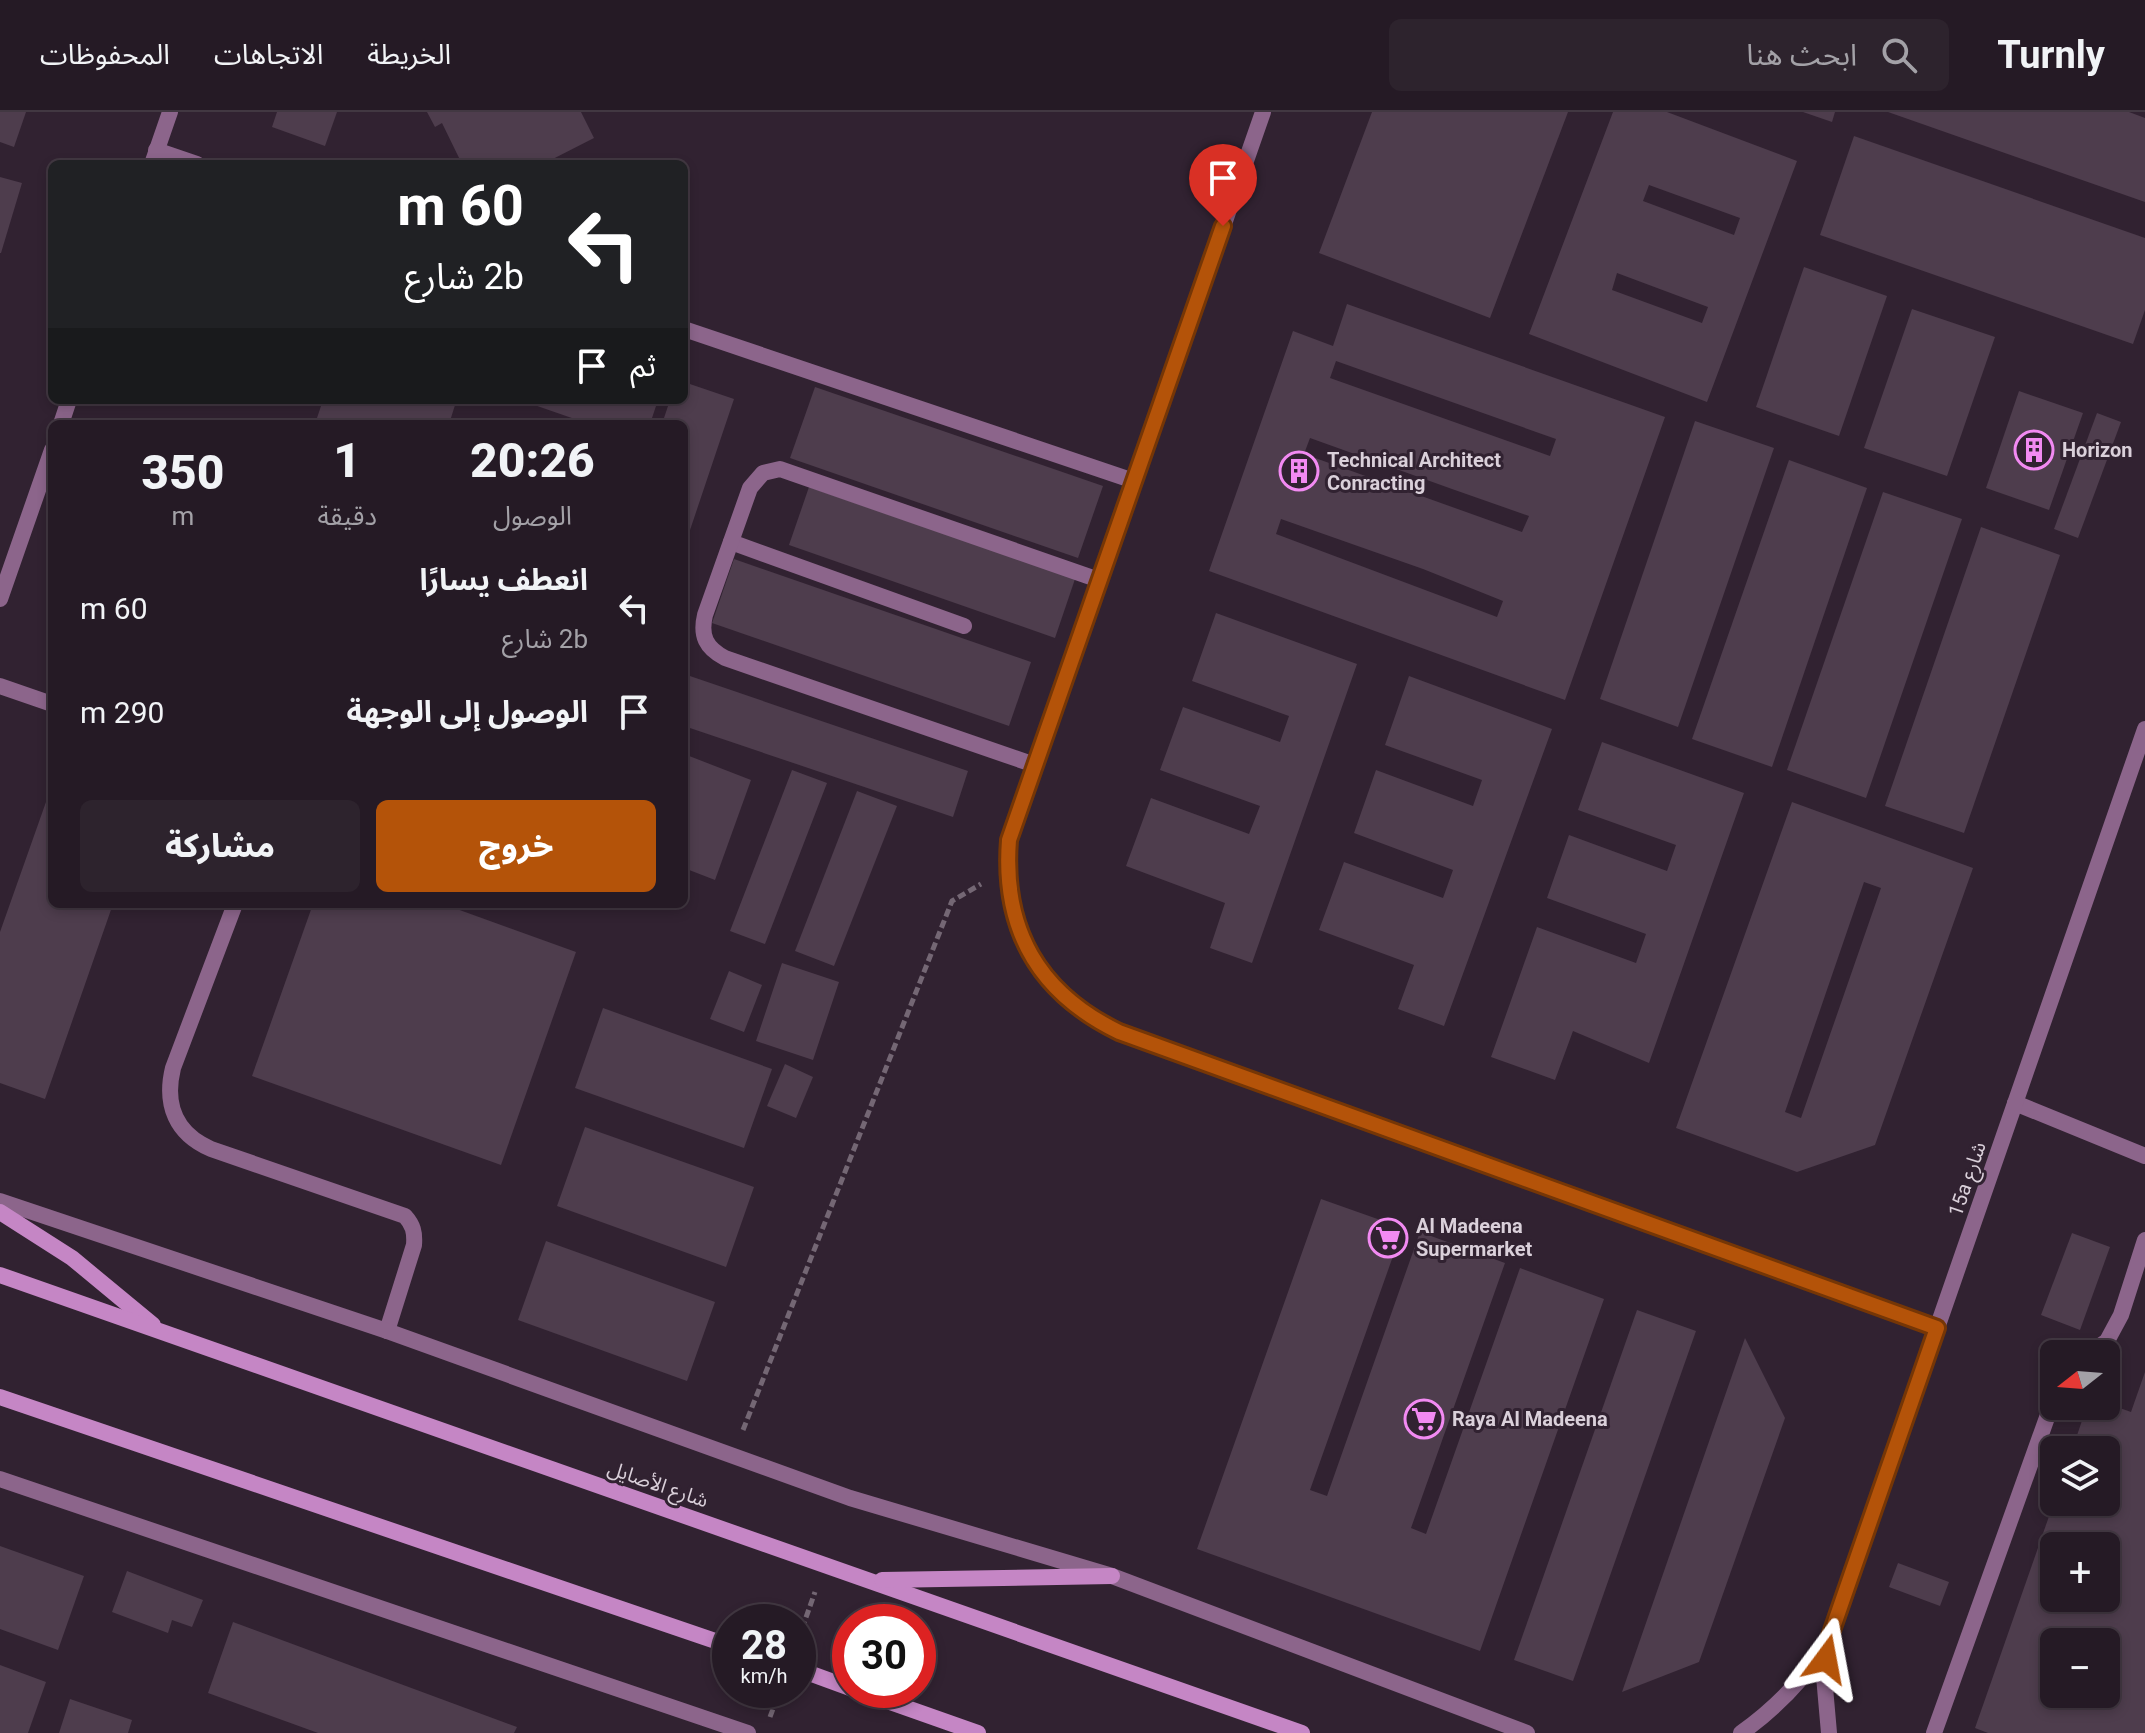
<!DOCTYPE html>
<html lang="ar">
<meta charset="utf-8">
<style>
:root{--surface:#251a25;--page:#2d232d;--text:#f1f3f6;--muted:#a3a1a7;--line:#423842;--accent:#b45309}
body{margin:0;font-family:Roboto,"Noto Sans Arabic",sans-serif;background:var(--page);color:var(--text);direction:rtl;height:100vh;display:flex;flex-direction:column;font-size:30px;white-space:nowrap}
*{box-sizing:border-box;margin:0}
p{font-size:26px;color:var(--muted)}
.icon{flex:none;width:44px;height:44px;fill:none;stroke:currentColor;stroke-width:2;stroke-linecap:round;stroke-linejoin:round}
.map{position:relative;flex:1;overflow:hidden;direction:ltr}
.panel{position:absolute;left:48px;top:308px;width:640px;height:488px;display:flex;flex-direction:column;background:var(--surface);border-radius:12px;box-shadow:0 4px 12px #0003,0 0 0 2px var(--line);direction:rtl}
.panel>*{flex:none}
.hud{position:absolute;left:48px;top:48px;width:640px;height:244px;border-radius:12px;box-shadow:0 4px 12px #0003,0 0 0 2px var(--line);direction:rtl;background:#202124;color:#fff;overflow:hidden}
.needle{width:52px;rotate:253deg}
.buttons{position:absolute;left:2040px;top:1228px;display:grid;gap:16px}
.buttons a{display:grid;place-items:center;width:80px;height:80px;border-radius:12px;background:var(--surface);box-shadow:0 4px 12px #0003,0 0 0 2px var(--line);font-size:40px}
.speed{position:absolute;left:712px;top:1492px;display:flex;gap:16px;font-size:40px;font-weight:700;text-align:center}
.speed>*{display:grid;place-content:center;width:104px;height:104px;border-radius:50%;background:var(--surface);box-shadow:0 4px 12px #0003,0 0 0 2px var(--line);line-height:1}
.speed small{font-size:20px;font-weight:400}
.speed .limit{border:12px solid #d22;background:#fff;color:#111}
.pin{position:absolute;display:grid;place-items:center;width:68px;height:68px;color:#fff;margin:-82px -34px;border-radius:50% 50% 50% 0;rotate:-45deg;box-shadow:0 0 8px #0007}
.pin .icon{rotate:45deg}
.me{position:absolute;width:88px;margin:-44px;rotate:13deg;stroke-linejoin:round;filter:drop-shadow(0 0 6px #0008)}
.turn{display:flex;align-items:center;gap:28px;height:168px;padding:0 32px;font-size:36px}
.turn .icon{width:104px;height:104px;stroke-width:2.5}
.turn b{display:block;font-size:56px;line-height:68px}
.then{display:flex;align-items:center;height:76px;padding:0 32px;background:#0003;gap:16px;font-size:30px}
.eta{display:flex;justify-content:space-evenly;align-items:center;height:136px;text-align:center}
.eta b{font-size:48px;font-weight:800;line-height:56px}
.action{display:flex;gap:16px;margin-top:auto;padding:16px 32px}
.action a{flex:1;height:92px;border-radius:12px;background:var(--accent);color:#fff;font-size:32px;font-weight:800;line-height:92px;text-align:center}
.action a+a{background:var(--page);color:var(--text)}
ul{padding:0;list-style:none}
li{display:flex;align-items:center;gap:24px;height:104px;padding:0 32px}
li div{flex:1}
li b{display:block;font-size:30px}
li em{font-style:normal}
header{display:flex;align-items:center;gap:48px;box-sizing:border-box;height:112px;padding:0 40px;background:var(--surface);border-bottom:2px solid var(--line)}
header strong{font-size:38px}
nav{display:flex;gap:44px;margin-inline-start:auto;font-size:28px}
.search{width:560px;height:72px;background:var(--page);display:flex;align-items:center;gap:20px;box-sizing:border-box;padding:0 28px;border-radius:12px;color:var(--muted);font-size:30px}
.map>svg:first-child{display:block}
.building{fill:#4e3d4d;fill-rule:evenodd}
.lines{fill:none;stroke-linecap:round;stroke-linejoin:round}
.path{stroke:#746774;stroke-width:5;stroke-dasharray:8 4;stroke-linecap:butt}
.service{stroke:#8c658b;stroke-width:16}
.minor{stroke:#8c658b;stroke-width:16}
.secondary{stroke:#c586c5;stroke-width:16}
.route-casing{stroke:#753606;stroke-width:20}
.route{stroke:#b45309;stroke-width:14}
.labels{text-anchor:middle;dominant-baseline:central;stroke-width:6;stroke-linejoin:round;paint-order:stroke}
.poi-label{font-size:20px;font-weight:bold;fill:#dad0da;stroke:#312231;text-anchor:start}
.street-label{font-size:20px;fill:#dad0da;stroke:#312231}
</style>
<header>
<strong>Turnly</strong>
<div class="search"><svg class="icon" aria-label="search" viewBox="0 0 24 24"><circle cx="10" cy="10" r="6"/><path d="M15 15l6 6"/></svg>ابحث هنا</div>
<nav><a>الخريطة</a><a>الاتجاهات</a><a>المحفوظات</a></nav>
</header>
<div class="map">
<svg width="2145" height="1621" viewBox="0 0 2145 1621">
<rect width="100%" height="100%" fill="#312231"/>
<!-- building -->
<g class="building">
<path d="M0,0H26L14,35L0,30Z"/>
<path d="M277,0H337L325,34L272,15Z"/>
<path d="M427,0H581L594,26L543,52H462L442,11L435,15Z"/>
<path d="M1372,0H1568L1490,206L1319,141Z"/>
<path d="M1613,0H1667L1797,49L1707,290L1529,222ZM1649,73L1740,106L1734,123L1643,89ZM1617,161L1708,195L1702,211L1612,178Z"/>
<path d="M1803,0H1835L1832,10Z"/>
<path d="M1888,0H2129L2145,6V90Z"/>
<path d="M1854,24L2145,126V198L2133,232L1820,123Z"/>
<path d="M0,65L22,71L1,141H0Z"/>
<path d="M1804,155L1887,184L1839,324L1756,295Z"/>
<path d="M1347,192L1665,305L1565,588L1209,459L1293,219L1333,234ZM1336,249L1556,327L1550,344L1330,266ZM1310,326L1452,377L1529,404L1522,420L1304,342ZM1281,407L1423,457L1503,489L1497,505L1276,422Z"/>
<path d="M1912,197L1995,225L1947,364L1864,336Z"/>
<path d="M684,270L734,287L685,433L684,312H662L670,288H684Z"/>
<path d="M815,275L1103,374L1078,446L790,346Z"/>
<path d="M2019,279L2083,301L2049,398L1986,376Z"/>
<path d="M323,288H450L456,290L449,312H315Z"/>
<path d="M520,288H658L650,312H589Z"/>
<path d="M2097,301L2121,310L2078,426L2054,417Z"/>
<path d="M1695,309L1774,336L1678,615L1600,587Z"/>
<path d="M1789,348L1867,376L1772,655L1692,627Z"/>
<path d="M809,375L1075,467L1055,526L789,433Z"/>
<path d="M1883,380L1962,407L1866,686L1787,658Z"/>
<path d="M1981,415L2060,443L1964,721L1885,694Z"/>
<path d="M734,447L1031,550L1009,614L712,511Z"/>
<path d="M1216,501L1357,552L1252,851L1210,836L1225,791L1126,754L1151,686L1249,722L1260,694L1160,658L1183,595L1280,630L1289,604L1192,569Z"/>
<path d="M684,562L968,659L953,705L684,614Z"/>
<path d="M1409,564L1552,617L1444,914L1398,897L1414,853L1319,818L1344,750L1443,786L1453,758L1354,721L1376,658L1473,694L1482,668L1385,633Z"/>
<path d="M1602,630L1744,681L1649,951L1573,919L1555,968L1491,945L1537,815L1636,851L1646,822L1547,786L1569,723L1667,759L1676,733L1578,698Z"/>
<path d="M684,642L751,668L715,768L684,756Z"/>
<path d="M792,658L827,671L765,832L730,819Z"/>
<path d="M52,673V792H113L45,987L0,971V820Z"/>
<path d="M857,679L897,694L834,854L795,839Z"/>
<path d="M1792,690L1973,756L1875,1033L1797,1060L1676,1016ZM1864,770L1881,776L1801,1006L1785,1000Z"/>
<path d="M313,792H443L576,840L501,1053L252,964Z"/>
<path d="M782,851L839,870L813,948L756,929Z"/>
<path d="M729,859L762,873L744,920L710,907Z"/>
<path d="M603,896L772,957L744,1036L575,976Z"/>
<path d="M785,952L813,965L796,1006L767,994Z"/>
<path d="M585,1015L754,1075L726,1155L557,1094Z"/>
<path d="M1321,1087L1403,1116L1310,1378L1327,1384L1420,1120L1505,1151L1411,1416L1426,1422L1520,1156L1604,1187L1480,1539L1197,1437Z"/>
<path d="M2072,1121L2110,1135L2080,1218L2041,1203Z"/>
<path d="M546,1129L715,1190L687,1269L518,1208Z"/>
<path d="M1637,1198L1696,1219L1573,1569L1514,1548Z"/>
<path d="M1745,1226L1785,1306L1699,1550L1622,1580Z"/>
<path d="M2145,1260V1621H1988L1975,1616L2054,1390H2106V1338H2072L2087,1294H2106V1291L2131,1300ZM2054,1434H2106V1486H2054ZM2054,1530H2106V1582H2054Z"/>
<path d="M0,1434L84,1464L58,1538L0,1517Z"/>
<path d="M1898,1451L1949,1470L1940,1494L1889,1475Z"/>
<path d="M127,1459L203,1488L192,1515L172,1508L168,1521L112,1500Z"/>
<path d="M233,1510L517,1615L514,1621H318L208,1581Z"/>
<path d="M0,1553L46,1570L28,1621H0Z"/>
<path d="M70,1587L132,1608L128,1621H59Z"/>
</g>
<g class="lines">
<!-- path -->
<g class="path">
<path d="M743,1318L952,789L981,772"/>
<path d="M798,1528L815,1480"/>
<path d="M770,1605L780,1578"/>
</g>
<!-- service -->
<g class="service">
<path d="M1263,0L1009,728C1002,818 1039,881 1119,920L1937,1216"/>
<path d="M156,38L197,52"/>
<path d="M152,52L170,0"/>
<path d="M684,217L1134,369"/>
<path d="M61,312L69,288"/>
<path d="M731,430L964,514"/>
<path d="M0,487L52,338"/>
<path d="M0,574L52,592"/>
<path d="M1035,653L725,546C706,536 700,524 705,503L750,376L763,361L780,357L1099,468"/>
<path d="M235,792L173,956C164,993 176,1022 211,1037L405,1104C413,1113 415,1120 414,1133L387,1219"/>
<path d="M2015,991L2145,1044"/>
<path d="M2088,1242L2107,1229L2121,1203L2145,1128"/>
<path d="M1934,1621L2054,1286"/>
</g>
<!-- minor -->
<g class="minor">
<path d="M0,1089L387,1219L850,1386L1112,1464L1527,1621"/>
<path d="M0,1367L748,1621"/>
<path d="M1741,1621C1775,1597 1802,1569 1825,1535"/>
<path d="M1829,1621L1824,1564L1828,1530L2145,617"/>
</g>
<!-- secondary -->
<g class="secondary">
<path d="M0,1100L72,1146L153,1213"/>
<path d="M0,1163L1302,1621"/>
<path d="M0,1285L730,1534"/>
<path d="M882,1468L1112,1464"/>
<path d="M798,1557L850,1576"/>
<path d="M856,1578L978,1621"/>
</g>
</g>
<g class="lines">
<defs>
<path id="route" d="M1223,114L1009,728C1002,818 1039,881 1119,920L1937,1216L1828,1530L1826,1547"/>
</defs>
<!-- route casing -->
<use href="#route" class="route-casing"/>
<!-- route -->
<use href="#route" class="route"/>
</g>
<!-- icons -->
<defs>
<symbol id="building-ring" viewBox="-11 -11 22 22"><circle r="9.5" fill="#312231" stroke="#f28af2" stroke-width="1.5"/><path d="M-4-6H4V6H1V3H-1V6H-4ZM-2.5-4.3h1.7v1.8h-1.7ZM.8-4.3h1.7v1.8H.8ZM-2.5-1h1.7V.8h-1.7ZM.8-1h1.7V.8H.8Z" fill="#f28af2"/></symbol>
<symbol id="supermarket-ring" viewBox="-11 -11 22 22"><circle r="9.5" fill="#312231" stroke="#f28af2" stroke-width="1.5"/><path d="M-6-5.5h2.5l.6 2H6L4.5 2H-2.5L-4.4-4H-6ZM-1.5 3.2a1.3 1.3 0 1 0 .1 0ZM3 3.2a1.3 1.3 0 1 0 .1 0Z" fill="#f28af2"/></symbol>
</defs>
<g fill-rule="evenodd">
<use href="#building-ring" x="2012" y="316" width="44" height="44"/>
<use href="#building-ring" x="1277" y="337" width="44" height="44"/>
<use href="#supermarket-ring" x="1366" y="1104" width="44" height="44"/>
<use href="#supermarket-ring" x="1402" y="1285" width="44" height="44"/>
</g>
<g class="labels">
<!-- poi labels -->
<g class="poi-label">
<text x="2062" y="338">Horizon</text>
<text x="1327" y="348">Technical Architect<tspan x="1327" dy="23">Conracting</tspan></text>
<text x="1416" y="1114">Al Madeena<tspan x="1416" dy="23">Supermarket</tspan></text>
<text x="1452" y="1307">Raya Al Madeena</text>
</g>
<!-- street labels -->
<g class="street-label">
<text transform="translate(1967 1067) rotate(-71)">15a شارع</text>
<text transform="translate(658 1372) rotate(19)">شارع الأصايل</text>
</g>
</g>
</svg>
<div class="buttons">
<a><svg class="needle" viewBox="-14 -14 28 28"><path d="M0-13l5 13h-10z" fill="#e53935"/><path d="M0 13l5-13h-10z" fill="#a3a1a7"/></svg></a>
<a><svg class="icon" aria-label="layers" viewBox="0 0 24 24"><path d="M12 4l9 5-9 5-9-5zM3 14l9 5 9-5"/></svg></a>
<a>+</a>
<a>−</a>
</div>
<div class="speed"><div>28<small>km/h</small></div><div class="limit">30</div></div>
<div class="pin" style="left:1223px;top:114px;background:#d93025"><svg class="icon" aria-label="arrive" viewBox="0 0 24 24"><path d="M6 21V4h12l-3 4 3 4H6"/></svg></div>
<svg class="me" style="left:1826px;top:1547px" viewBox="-20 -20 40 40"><path d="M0-17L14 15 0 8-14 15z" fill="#b45309" stroke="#fff" stroke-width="4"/></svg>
<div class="hud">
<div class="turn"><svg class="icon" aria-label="left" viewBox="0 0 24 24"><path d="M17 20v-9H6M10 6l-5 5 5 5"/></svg><div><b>60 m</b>2b شارع</div></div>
<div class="then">ثم<svg class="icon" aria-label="arrive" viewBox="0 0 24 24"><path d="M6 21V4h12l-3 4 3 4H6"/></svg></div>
</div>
<section class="panel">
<div class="eta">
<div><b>20:26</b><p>الوصول</p></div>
<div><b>1</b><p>دقيقة</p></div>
<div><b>350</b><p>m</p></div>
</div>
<ul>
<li><svg class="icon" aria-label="left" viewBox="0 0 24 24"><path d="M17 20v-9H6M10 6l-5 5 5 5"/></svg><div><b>انعطف يسارًا</b><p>2b شارع</p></div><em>60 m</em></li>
<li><svg class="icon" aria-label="arrive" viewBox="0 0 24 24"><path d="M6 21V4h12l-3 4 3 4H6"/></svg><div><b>الوصول إلى الوجهة</b></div><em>290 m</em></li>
</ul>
<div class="action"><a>خروج</a><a>مشاركة</a></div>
</section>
</div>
